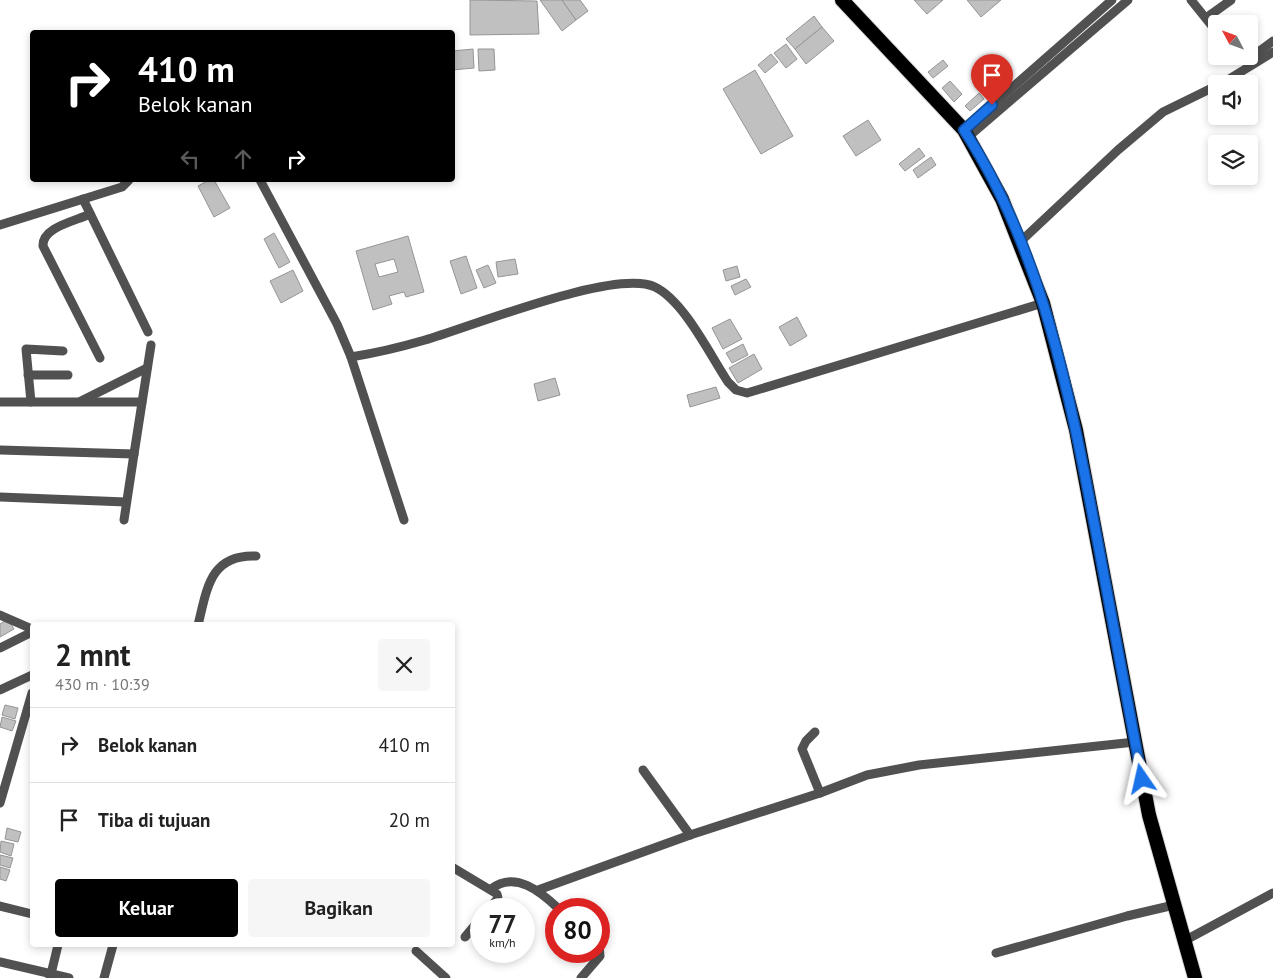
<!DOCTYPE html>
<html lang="id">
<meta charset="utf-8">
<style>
:root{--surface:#fff;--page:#f6f6f6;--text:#222;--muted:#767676;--line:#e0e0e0;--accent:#000}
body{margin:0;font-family:"PT Sans",sans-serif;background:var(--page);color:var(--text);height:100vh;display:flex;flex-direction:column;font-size:19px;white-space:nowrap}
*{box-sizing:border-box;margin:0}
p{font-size:16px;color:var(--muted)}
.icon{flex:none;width:28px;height:28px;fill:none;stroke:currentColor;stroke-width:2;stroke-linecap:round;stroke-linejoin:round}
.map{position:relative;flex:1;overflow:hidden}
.panel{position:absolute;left:30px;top:622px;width:425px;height:325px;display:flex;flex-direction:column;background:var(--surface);border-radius:5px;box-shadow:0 2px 8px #0003}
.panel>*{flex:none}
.top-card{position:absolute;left:30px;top:30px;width:425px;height:152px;border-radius:5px;box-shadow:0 2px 8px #0003;background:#000;color:#fff;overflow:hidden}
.needle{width:32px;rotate:311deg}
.controls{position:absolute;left:1208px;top:15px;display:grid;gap:10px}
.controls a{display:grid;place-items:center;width:50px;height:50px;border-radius:5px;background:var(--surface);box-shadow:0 2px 8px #0003;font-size:25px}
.speed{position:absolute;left:470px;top:898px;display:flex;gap:10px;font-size:25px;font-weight:700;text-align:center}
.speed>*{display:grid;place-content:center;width:65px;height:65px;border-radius:50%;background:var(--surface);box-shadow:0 2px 8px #0003;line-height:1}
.speed small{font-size:12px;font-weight:400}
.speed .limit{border:8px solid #d22;background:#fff;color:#111}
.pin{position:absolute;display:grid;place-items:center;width:42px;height:42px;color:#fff;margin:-51px -21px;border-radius:50% 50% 50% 0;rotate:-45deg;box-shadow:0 0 5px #0007}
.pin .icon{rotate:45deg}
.me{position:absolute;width:55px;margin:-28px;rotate:349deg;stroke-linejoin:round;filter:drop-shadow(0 0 4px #0008)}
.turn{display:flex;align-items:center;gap:18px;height:105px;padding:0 25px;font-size:22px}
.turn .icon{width:65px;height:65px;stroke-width:2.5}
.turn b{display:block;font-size:35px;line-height:42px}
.lanes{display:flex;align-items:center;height:48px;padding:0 25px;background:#0003;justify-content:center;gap:25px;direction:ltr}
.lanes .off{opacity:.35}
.round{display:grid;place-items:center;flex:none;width:52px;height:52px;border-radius:5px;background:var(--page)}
.head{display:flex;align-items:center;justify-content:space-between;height:85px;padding:0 25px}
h1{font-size:30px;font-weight:600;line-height:38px}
.action{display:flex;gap:10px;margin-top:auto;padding:10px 25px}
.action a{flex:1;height:58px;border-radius:5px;background:var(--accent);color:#fff;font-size:20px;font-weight:600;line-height:58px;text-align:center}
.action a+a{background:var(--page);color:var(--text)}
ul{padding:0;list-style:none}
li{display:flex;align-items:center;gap:15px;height:75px;padding:0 25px;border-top:1px solid var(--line)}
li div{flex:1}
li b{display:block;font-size:19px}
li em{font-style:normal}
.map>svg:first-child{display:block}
.building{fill:#c0c0c0;stroke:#959595;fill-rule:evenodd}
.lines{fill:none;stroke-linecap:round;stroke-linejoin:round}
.trunk-casing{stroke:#dbdbdb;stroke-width:16}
.minor{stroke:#515151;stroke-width:9}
.trunk{stroke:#000;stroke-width:14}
.route-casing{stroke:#114b97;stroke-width:12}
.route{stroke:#1a73e8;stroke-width:9}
</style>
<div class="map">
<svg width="1273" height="978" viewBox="0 0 1273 978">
<rect width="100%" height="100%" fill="#fff"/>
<!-- building -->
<g class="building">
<path d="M470,0L537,1L539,34L470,35Z"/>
<path d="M540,0H562L576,20L562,31Z"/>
<path d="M562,0H580L588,11L576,20Z"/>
<path d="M914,0H943L927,14Z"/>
<path d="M967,0H1001L981,17Z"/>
<path d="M814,16L822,27L795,49L786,39Z"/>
<path d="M822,27L834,41L806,64L795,49Z"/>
<path d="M786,44L797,59L786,68L774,53Z"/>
<path d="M473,49L474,68L452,70V51Z"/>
<path d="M478,49H494L495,70L479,71Z"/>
<path d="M771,54L778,62L765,73L758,65Z"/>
<path d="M943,60L948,66L933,78L928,72Z"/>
<path d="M755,70L793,136L761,154L723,89Z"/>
<path d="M950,81L962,94L954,102L942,88Z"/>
<path d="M979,93L984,99L970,111L965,106Z"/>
<path d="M868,120L881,140L856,156L843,136Z"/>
<path d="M919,148L925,156L905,171L899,164Z"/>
<path d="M931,157L936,165L918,178L913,170Z"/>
<path d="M209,180H214L230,208L214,217L198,186Z"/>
<path d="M274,233L290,262L279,268L264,239Z"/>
<path d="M408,236L424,292L406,297L404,292L389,296L392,304L373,310L356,251ZM394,259L398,272L379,277L375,264Z"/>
<path d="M466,256L477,288L461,294L450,261Z"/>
<path d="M515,259L518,274L498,277L496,262Z"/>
<path d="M488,265L496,283L484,288L476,270Z"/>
<path d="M737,266L740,277L726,281L723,270Z"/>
<path d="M293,270L303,291L281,303L270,281Z"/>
<path d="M746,279L751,287L735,295L731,286Z"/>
<path d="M797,317L807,336L790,346L779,327Z"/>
<path d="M730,319L742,339L723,349L712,328Z"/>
<path d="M743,344L748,355L732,363L726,353Z"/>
<path d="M754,354L762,369L738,383L729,368Z"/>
<path d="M555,378L560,395L538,401L534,384Z"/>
<path d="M716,387L720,398L690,407L687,395Z"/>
<path d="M8,619L14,629L0,637V624Z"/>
<path d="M5,705L18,708L15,719L2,715Z"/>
<path d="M2,717L16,721L12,731L0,727Z"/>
<path d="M7,828L21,832L18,842L5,839Z"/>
<path d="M1,841L14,844L11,856L0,852Z"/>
<path d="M0,855L13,858L10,868L0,865Z"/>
<path d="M0,867L10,870L6,881L0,879Z"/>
</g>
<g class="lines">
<defs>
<path id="trunk" d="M842,0L964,130L1002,199L1043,303L1076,430L1149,815L1195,978"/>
</defs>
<!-- trunk casing -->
<use href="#trunk" class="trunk-casing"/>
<!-- minor -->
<g class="minor">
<path d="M1191,0L1216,31"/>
<path d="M1206,18L1231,0"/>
<path d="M1237,56L1241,60L1250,58L1273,41"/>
<path d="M1221,84L1273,52"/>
<path d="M964,130L1112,0"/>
<path d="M968,137L1128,0"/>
<path d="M260,180L337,324L351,357C376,353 401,347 425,340C471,327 615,268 655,287C684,301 710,355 728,382L736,390L747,393L1043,303"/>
<path d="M83,199L148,332"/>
<path d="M90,214C76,221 42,227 43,246L100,358"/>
<path d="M0,225L122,187L129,180"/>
<path d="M1020,242L1118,150L1163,112L1216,86"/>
<path d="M351,357L404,520"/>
<path d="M28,375H68"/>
<path d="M81,401L147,368"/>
<path d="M0,402H142"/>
<path d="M31,402L26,349L63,351"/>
<path d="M0,450L134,454L151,345"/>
<path d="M0,497L126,502"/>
<path d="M124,520L134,454"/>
<path d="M0,615L32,629"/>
<path d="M198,625C207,589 210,554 256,556"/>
<path d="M0,648L32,632"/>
<path d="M0,690L32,675"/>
<path d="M815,732L806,741L802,749L820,793"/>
<path d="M643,770L690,835"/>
<path d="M0,803L32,693"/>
<path d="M452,867L497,894L498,898L489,909"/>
<path d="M491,889C515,870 541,892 559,909"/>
<path d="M538,890L690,835L820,793L867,775L919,765L1135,742"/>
<path d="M0,906L32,914"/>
<path d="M465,937L481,918"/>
<path d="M1184,941L1273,893"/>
<path d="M416,951L446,978"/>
<path d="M996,953L1127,916L1174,905"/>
<path d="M0,962L69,978"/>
<path d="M50,978L58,945"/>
<path d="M104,978L113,945"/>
<path d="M581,978L600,956L599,945"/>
</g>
<!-- trunk -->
<use href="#trunk" class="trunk"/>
</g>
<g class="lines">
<defs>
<path id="route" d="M992,105L964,130C1042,249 1070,396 1096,533C1111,615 1126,697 1142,779"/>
</defs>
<!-- route casing -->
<use href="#route" class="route-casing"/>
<!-- route -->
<use href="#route" class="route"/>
</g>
</svg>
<div class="controls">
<a><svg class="needle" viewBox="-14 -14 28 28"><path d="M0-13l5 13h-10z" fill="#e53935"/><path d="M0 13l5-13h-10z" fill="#767676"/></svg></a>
<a><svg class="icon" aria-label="sound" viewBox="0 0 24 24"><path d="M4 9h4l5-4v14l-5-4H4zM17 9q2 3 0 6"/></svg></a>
<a><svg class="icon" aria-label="layers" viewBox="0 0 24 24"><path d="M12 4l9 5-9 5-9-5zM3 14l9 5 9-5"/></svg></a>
</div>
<div class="speed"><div>77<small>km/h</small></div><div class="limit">80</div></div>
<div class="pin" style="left:992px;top:105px;background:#d93025"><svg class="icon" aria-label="arrive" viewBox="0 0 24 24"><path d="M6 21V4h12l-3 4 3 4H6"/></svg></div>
<svg class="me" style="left:1142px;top:779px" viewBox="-20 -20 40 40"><path d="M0-17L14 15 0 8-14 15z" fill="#1a73e8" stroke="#fff" stroke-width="4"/></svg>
<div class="top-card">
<div class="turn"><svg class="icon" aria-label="right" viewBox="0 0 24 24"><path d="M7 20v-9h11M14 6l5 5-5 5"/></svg><div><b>410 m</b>Belok kanan</div></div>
<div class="lanes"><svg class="icon off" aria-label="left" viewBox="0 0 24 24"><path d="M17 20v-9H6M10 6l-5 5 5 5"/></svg><svg class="icon off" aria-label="ahead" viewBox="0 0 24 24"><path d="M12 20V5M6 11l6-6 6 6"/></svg><svg class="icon" aria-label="right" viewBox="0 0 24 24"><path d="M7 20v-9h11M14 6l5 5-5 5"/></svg></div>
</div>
<section class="panel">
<div class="head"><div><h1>2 mnt</h1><p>430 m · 10:39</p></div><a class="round"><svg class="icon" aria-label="close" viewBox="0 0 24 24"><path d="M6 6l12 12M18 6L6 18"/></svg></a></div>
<ul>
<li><svg class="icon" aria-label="right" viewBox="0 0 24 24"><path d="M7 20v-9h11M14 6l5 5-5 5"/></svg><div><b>Belok kanan</b></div><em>410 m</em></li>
<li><svg class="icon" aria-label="arrive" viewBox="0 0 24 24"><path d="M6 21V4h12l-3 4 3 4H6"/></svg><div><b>Tiba di tujuan</b></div><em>20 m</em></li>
</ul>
<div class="action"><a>Keluar</a><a>Bagikan</a></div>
</section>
</div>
